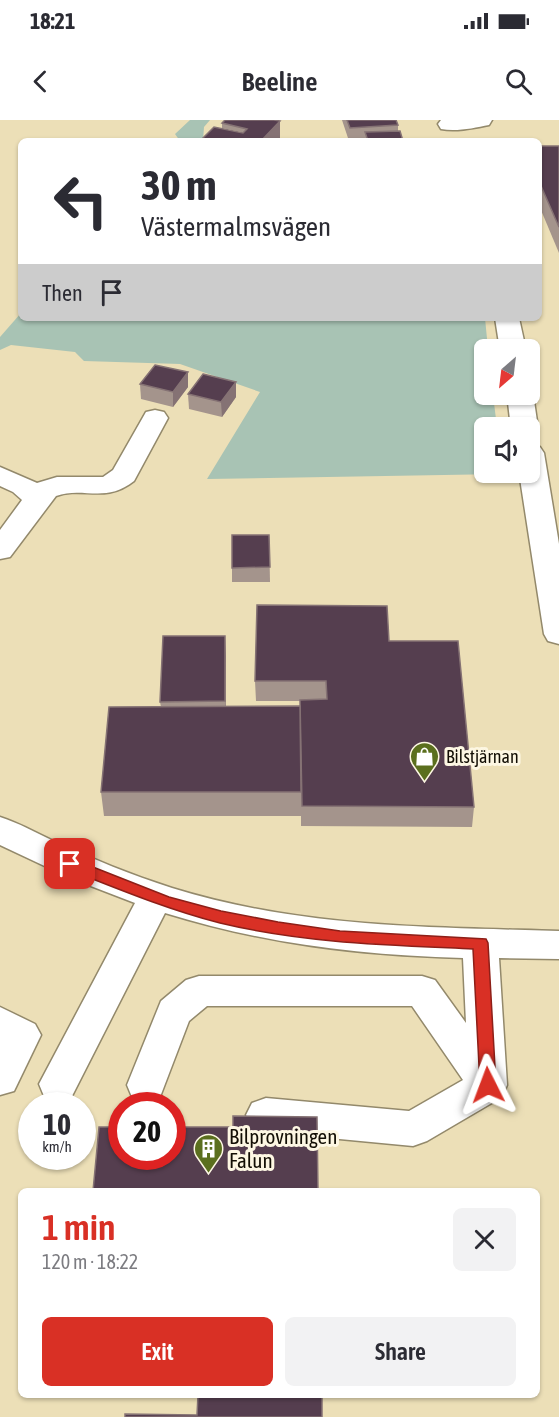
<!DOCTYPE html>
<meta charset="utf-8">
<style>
:root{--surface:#fff;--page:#f2f2f3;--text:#2b2b33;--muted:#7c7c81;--accent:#d93025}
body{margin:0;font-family:"Asap Condensed",sans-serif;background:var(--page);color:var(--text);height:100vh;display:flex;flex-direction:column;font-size:22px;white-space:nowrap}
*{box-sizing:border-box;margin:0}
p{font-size:20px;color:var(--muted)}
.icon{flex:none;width:33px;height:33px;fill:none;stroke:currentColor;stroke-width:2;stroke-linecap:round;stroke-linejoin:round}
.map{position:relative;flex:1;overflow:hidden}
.drawer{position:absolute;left:18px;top:1068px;width:522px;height:210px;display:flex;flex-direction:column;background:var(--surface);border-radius:9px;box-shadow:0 2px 4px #0004}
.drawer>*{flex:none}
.top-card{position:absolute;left:18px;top:18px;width:524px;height:183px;border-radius:9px;box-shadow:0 2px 4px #0004;background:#fff;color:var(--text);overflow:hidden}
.needle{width:39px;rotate:208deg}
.tools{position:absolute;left:474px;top:219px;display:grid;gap:12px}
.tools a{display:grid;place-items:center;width:66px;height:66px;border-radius:9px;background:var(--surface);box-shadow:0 2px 4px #0004;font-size:30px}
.speed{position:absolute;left:18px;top:972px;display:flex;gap:12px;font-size:30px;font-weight:700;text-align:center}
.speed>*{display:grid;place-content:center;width:78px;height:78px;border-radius:50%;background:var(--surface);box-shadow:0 2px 4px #0004;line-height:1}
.speed small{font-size:15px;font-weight:400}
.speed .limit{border:9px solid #d22;background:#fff;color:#111}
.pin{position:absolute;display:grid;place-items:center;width:51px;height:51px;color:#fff;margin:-26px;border-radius:12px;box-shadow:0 3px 9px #0006}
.me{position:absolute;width:66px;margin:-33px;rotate:357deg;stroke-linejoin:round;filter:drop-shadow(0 0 4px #0008)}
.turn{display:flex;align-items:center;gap:21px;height:126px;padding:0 24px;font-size:27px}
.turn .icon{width:78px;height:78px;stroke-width:2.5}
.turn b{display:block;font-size:42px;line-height:51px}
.then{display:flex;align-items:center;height:57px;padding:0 24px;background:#0003;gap:12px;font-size:22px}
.round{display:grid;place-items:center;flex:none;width:63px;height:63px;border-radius:9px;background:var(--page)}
.summary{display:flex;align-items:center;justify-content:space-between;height:102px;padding:0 24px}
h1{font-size:36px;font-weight:600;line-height:45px;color:var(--accent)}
.action{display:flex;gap:12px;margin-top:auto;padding:12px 24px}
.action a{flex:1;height:69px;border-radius:9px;background:var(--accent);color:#fff;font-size:24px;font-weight:600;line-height:69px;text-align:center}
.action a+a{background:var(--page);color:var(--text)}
.status{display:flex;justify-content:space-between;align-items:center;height:42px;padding:0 30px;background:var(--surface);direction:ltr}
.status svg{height:16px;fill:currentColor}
header{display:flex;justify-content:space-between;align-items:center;height:78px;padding:0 24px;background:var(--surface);font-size:27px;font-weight:600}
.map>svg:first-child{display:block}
.built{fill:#ecdfb7;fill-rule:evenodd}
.green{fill:#a8c3b4}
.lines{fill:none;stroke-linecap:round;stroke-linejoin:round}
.minor-casing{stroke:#93896b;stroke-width:3}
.minor{fill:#fff;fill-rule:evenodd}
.wall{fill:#a4948c}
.shaded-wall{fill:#857274}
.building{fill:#553e4f;stroke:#857274;stroke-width:1.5}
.route{fill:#d93025;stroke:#8d1f18;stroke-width:1.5}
.labels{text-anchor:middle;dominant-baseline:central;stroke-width:6;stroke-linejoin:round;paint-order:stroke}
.poi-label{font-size:18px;fill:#120e04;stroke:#fdf7e3;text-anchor:start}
.near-poi-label{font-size:21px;fill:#120e04;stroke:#fdf7e3;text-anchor:start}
</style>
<div class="status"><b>18:21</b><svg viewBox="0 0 49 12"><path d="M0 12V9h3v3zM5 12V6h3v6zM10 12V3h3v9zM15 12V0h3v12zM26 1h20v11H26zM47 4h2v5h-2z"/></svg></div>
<header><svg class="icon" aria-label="back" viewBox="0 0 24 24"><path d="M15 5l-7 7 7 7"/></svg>Beeline<svg class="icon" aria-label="search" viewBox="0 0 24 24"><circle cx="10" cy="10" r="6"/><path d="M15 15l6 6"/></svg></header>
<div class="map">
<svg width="559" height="1297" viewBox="0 0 559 1297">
<rect width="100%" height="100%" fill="#f4eac9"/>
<!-- built -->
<path class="built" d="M0,0H559V1297H0ZM21,21H538V198H21ZM484,230H530V274H484ZM484,308H530V352H484ZM32,986H82V1036H32ZM122,986H172V1036H122ZM21,1071H537V1275H21Z"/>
<!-- green -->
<g class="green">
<path d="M190,0H210L204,7L203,21H180L175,14Z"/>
<path d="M21,193V198H485L488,229L484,230V274L493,275L497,307L484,308V352L502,354L207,359L260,272L180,244L84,241L75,232L11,225L0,230V217Z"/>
</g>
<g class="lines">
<defs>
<g id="minor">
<path d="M441,0H492L489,5C474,8 456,12 441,9L438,4Z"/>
<path d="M495,198H519L526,230H500Z"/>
<path d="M530,269L533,274L538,308L535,314L530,315V308H511L507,274H530Z"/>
<path d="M155,290L164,292L168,298L134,361C105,384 83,366 56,376L10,437L0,439V410L22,380L13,372L0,366V347L37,363L57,357H103L113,350L146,292Z"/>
<path d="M530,325L540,327L544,333L559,424V524L548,521L544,514L519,352H530Z"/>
<path d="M0,697C19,703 36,713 54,721C92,739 132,755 172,768C302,808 425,807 559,811V839L499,838L507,965L502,977L427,1021L413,1026L266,1012L252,1007L246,995L252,983L266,978L409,991L463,960L412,886H207L189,901L160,977L146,982L132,977L127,965L161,881L186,860L199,856H422L435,860L466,903L463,838C357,835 266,824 165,793L72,976L58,981L44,976L39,964L135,783L70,758L0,725Z"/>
<path d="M0,887L35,904L41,915L14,971L0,975Z"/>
</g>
</defs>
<!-- minor casing -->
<use href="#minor" class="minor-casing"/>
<!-- minor -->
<use href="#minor" class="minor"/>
</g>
<!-- wall -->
<g class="wall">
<path d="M225,0L280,20L222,8V3Z"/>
<path d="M342,0H396L398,5V11L403,21H349Z"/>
<path d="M538,26H559V133L538,83Z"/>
<path d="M188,252V267L173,287L141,279L140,264Z"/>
<path d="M188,274L236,277L222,297L189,289Z"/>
<path d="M269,415L270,462H232V448Z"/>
<path d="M225,516L226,587L300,586V581H256L255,561L389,521L474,687L472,707L301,706V688V696H104L101,672L161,587L160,582Z"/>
</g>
<!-- shaded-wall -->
<g class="shaded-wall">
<path d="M280,1V20L278,21H261Z"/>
<path d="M188,252V267L173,287V272Z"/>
<path d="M236,262V277L222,297L221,282Z"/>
<path d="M225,516L226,536L225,601Z"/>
</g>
<!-- building -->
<g class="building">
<path d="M225,0H274L280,1L261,21H200L214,7L243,13L247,9L222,3Z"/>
<path d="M347,0H396L398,5L350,8Z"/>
<path d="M400,11L403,21H368L365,12Z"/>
<path d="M538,26H559V107L538,59Z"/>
<path d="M155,245L188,252L173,272L140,264Z"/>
<path d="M203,254L236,262L221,282L188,274Z"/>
<path d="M232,415H269L270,447L232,448Z"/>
<path d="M257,485L387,486L389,521H458L474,687L302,686L300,580L327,579L326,561H255Z"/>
<path d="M163,516H225V581L160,582Z"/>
<path d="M300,586L301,672H101L109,587Z"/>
<path d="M233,996L317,997L318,1071H93L99,1007H122V1036H172V1007H233Z"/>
<path d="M198,1275H322V1297H125V1294L197,1295Z"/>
</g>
<!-- route -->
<path class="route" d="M70,738L169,777L221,791L278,802L340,811L486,819L488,823L496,965L493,970L488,972L482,970L480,965L473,829C388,825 303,823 220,803C166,789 116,768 65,748L63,744L65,740Z"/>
<!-- icons -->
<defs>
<symbol id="shop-pin" viewBox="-11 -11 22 30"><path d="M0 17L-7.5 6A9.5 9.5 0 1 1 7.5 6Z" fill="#5b6f1e" stroke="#fdf7e3"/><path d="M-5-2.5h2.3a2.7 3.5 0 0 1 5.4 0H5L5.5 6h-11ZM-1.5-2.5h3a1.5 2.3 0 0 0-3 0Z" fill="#fff"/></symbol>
<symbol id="building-pin" viewBox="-11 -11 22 30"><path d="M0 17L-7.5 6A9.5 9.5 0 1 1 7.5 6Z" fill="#5b6f1e" stroke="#fdf7e3"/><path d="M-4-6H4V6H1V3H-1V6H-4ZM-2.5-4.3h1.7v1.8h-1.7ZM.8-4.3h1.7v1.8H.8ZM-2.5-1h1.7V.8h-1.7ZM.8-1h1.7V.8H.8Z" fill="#fff"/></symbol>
</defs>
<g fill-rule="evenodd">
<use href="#shop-pin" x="408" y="620" width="33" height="45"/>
<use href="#building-pin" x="192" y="1012" width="33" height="45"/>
</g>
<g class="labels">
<!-- poi labels -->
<g class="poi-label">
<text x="446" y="636">Bilstjärnan</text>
</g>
<!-- near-poi labels -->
<g class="near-poi-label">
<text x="229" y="1016">Bilprovningen<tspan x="229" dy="24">Falun</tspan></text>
</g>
</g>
</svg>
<div class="tools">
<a><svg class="needle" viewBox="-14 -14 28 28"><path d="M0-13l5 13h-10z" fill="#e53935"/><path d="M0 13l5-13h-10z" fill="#7c7c81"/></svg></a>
<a><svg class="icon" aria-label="sound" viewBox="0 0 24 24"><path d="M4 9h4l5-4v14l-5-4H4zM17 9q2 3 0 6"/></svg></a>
</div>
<div class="speed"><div>10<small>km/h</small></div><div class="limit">20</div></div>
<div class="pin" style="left:70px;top:744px;background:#d93025"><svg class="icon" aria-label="arrive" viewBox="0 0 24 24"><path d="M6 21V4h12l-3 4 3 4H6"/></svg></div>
<svg class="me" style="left:488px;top:965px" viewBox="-20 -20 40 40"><path d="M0-17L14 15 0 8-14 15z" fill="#d93025" stroke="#fff" stroke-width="4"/></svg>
<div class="top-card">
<div class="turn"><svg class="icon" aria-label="left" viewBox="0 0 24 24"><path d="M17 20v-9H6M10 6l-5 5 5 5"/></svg><div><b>30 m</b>Västermalmsvägen</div></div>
<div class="then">Then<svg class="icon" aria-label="arrive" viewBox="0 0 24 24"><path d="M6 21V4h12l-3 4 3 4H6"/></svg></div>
</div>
<section class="drawer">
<div class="summary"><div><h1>1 min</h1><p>120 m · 18:22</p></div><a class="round"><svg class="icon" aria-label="close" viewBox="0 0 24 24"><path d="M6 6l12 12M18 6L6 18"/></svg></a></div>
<div class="action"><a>Exit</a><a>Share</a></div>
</section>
</div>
